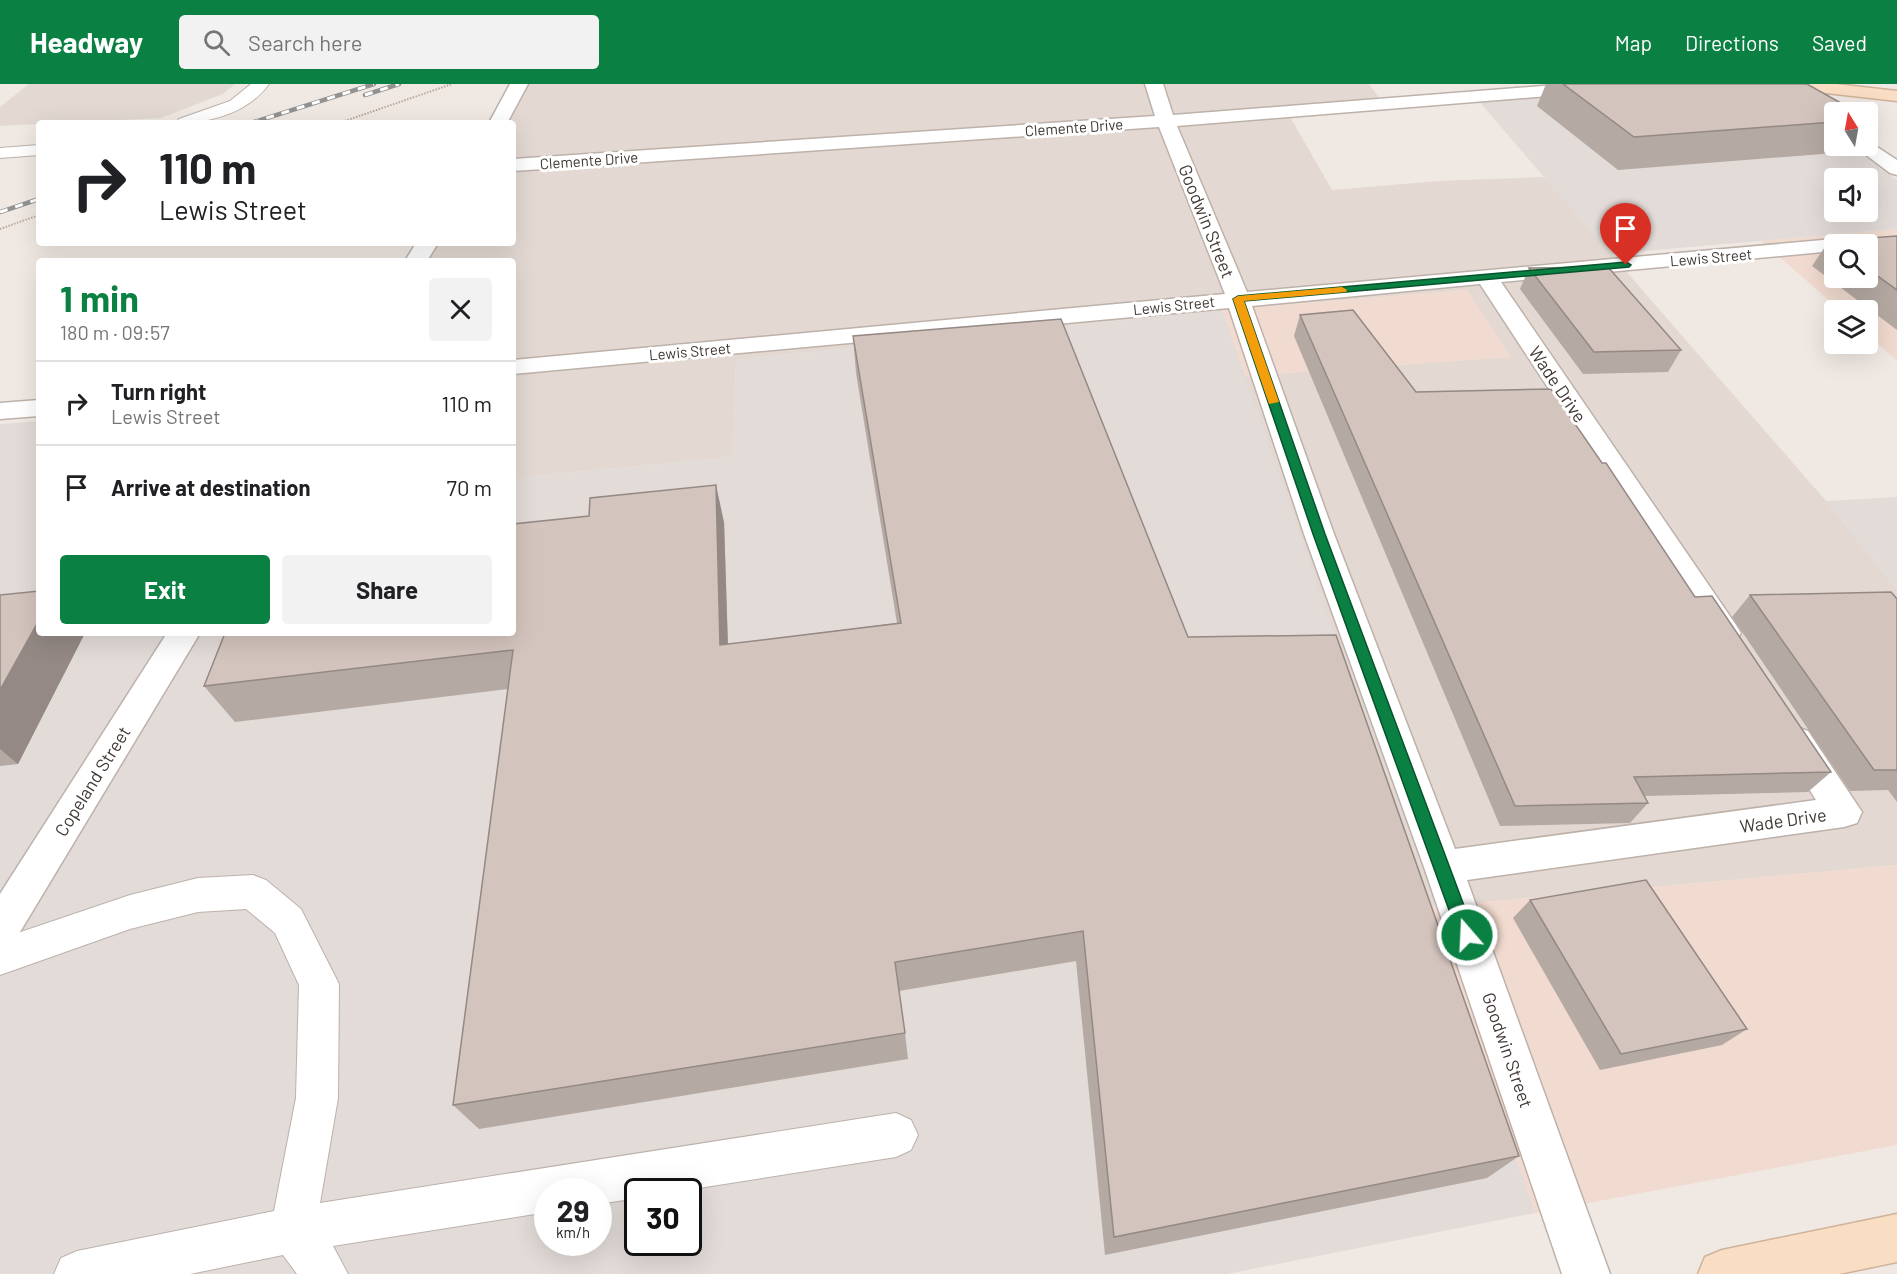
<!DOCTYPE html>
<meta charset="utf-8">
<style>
:root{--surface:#fff;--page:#f2f2f2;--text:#202124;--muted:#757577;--line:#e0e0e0;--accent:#0b8043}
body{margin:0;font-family:Barlow,sans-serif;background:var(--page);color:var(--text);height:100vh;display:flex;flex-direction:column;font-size:22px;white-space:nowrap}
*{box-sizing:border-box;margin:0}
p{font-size:20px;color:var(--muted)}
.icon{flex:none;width:33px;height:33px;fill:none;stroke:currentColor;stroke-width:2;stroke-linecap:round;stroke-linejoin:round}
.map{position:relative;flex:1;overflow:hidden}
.panel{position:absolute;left:36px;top:174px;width:480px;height:378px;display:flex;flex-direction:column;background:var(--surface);border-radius:6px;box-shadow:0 6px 24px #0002}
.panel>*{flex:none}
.top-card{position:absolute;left:36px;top:36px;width:480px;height:126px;border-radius:6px;box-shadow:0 6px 24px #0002;background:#fff;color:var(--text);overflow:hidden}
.needle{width:39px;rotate:349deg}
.fabs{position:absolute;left:1824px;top:18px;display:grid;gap:12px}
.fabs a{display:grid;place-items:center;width:54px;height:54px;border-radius:6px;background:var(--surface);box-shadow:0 6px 24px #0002;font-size:30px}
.speed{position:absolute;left:534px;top:1094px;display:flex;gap:12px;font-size:30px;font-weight:700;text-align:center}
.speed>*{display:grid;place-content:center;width:78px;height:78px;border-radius:50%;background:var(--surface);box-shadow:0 6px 24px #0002;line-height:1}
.speed small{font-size:15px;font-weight:400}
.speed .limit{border:3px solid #111;border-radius:9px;background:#fff;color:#111}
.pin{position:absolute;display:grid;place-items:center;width:51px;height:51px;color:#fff;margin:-62px -26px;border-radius:50% 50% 50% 0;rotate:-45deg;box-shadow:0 0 6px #0007}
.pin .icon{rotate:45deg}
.me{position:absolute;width:66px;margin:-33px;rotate:341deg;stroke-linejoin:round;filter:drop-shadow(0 0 4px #0008)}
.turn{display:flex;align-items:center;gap:21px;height:126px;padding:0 24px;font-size:27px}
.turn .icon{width:78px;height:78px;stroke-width:2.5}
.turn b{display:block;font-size:42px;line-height:51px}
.round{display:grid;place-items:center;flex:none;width:63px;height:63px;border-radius:6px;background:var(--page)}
.overview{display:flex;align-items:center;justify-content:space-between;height:102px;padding:0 24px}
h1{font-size:36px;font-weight:700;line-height:45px;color:var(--accent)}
.cta{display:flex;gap:12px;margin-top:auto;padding:12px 24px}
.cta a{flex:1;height:69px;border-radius:6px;background:var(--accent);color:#fff;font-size:24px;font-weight:700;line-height:69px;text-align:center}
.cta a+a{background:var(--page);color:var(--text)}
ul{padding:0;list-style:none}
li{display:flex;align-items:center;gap:18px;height:84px;padding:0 24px;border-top:2px solid var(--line)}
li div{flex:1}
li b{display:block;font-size:22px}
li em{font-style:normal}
header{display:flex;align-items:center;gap:36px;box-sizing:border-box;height:84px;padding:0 30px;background:var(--accent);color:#fff}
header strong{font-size:28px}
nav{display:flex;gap:33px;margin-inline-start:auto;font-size:21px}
.search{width:420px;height:54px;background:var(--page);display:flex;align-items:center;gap:15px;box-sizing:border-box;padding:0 21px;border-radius:6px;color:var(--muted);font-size:22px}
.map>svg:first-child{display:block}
.residential{fill:#e3d9d2}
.commercial{fill:#f1dacf;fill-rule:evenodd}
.industrial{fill:#e2dbd8;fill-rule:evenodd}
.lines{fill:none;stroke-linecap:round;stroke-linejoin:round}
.lane-casing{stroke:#bdb1aa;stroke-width:2}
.street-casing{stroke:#bdb1aa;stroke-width:3}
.secondary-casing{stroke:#cfb299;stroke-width:3}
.path{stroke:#baa699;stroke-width:2;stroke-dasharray:1.5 1.5;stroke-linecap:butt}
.lane{fill:#fff;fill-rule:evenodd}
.street{fill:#fff;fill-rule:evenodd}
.secondary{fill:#f9dec4;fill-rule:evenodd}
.rail-casing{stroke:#929292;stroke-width:4.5}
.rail{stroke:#fff;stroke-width:3;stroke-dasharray:8;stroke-linecap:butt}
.wall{fill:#b5a9a3;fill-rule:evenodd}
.shaded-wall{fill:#948984}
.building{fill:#d3c4bd;stroke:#948984;stroke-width:1.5}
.route{fill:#0b8043;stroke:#07532c;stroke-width:1.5}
.slow{fill:#f59e0b}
.labels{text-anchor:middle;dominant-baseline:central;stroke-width:6;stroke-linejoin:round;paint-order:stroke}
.far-street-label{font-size:15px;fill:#413834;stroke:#fff}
.street-label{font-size:18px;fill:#413834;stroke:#fff}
</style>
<header>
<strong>Headway</strong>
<div class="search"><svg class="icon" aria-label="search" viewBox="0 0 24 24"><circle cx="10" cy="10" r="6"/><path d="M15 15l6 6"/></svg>Search here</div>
<nav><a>Map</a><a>Directions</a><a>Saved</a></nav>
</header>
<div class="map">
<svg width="1897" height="1190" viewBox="0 0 1897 1190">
<rect width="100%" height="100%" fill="#f0e9e3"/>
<!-- residential -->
<g class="residential">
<path d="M29,0H235L223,10L161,34L0,42V23Z"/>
<path d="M527,0H1369L1381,16L1285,24L1332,106L1438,97L1544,93L1826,417L1897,505V781L1428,823L1244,292L1510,273L1467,206L1222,226L736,276L733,373L513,394V177H427L438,159H513V39H505Z"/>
</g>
<!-- commercial -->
<g class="commercial">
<path d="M1897,145V277L1868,251V226H1840L1761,157ZM1834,160H1868V194H1834Z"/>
<path d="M1467,206L1511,273L1244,292L1222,226Z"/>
<path d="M1897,781V1061L1535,1129L1428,823Z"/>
</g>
<!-- industrial -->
<g class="industrial">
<path d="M1556,0H1690L1834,62H1850L1897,96V145L1610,170L1471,8ZM1834,94H1868V128H1834Z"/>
<path d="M1222,226L1535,1129L1227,1190H0V340L39,337V549H513V394L733,373L736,276ZM548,1107H598V1158H548ZM638,1107H688V1158H638Z"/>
<path d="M1897,413V505L1826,417Z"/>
</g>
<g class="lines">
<defs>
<g id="lane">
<path d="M251,0H269C248,29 210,39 176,39L179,35L230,17Z"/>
<path d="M39,61V71L0,74V64Z"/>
<path d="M253,791L266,796L301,825L339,900L338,1014L320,1119L896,1029L911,1036L918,1051L911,1066L896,1073L680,1107H638V1114L598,1120V1107H548V1128L333,1162L348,1190H297L283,1171L190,1190H54L61,1174L77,1167L274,1127L296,1014L299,901L275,849L246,825L198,828L130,845L0,891V855L130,811L198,794Z"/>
</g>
<g id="street">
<path d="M510,0H528L507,39H489Z"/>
<path d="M1145,0H1163L1173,31L1568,0H1643L1634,5L1177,42L1247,208L1834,155L1842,156L1844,160H1834V167L1501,198L1736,541L1741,549L1736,557L1725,561L1714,557L1480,200L1252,222L1334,450L1455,765L1816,716L1779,657L1784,647L1796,643L1808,647L1862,728L1857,739L1844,743L1467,796L1610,1190H1562L1424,783L1304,450L1229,224L513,290V276L1225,210L1159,43L513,87V75L1155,32Z"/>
<path d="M1868,57L1897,76V91L1890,89L1854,62H1868Z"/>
<path d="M416,159H438L427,177H405Z"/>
<path d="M39,316V332L0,335V319Z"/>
<path d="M167,549H200L14,858L0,863V810Z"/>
</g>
<g id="secondary">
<path d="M1781,0H1836L1897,7V17L1790,5Z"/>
<path d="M1897,1130V1178L1839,1190H1698L1705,1173L1722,1166Z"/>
</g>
</defs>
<!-- lane casing -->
<use href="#lane" class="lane-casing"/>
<!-- street casing -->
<use href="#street" class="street-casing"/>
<!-- secondary casing -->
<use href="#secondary" class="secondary-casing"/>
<!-- path -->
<g class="path">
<path d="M339,39L452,0"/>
<path d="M0,145L39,131"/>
</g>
<!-- lane -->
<use href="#lane" class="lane"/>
<!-- street -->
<use href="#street" class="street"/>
<!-- secondary -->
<use href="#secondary" class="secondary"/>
<defs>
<g id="rail">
<path d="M365,11L399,0"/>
<path d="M251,39L374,0"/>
<path d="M0,128L39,115"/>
</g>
</defs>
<!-- rail casing -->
<use href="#rail" class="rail-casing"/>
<!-- rail -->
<use href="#rail" class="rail"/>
</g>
<!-- wall -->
<g class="wall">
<path d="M1546,0H1807L1834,28V62H1852L1848,68L1618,86L1537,22Z"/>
<path d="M1897,152V246L1812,182L1829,157ZM1834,160H1868V194H1834Z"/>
<path d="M1529,184L1681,266L1668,288L1583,290L1520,205Z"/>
<path d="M1300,231L1416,308L1831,688L1808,708L1645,712L1648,719L1630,739L1500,742L1294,252Z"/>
<path d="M853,252L1188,553L1519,1072L1487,1094L1105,1171L1076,877L899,907L905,949L908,975L479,1045L453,1021L508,605L235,638L204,602L589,432L724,438L728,560L897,539L856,289Z"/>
<path d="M0,511L39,549H85L18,680L0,682Z"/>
<path d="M1750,511L1897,515V718L1888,706L1850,707L1732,533Z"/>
<path d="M1530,816L1747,945L1722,961L1600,986L1513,834Z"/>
</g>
<!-- shaded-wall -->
<g class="shaded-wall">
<path d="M716,401L724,438L729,597L720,561Z"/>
<path d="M39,536V549H85L18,680L0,665V606Z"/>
</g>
<!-- building -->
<g class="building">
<path d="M1563,0H1807L1857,28H1834V38L1634,53Z"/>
<path d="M1897,152V206L1868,185V160L1834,161L1829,157Z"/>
<path d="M1608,183L1681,266L1594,268L1529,184Z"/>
<path d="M1353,226L1416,308L1551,305L1602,379H1606L1695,513L1712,512L1831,688L1634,693L1648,719L1515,722L1300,231Z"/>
<path d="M1061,235L1188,553L1336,551L1519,1072L1114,1153L1083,847L895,878L905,949L453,1021L513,566L204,602L225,549H513V440L589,432L590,414L716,401L720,561L901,539L853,252Z"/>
<path d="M39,507V536L0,606V511Z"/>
<path d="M1891,508L1897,515V686H1874L1750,511Z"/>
<path d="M1646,796L1747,945L1621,970L1530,816Z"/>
</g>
<!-- route -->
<path class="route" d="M1626,178L1631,181L1629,183L1244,217L1325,450L1475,851L1473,856L1467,858L1461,856L1458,851L1313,450L1233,215L1238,212Z"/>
<!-- slow -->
<path class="slow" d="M1342,203L1347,206L1346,208L1244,217L1279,318L1269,320L1233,215L1238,212Z"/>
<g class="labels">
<!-- far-street labels -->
<g class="far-street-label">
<text transform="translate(1074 43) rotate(-4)">Clemente Drive</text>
<text transform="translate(589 76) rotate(-4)">Clemente Drive</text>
<text transform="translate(1711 173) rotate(-5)">Lewis Street</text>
<text transform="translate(1174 221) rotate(-6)">Lewis Street</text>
<text transform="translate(690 267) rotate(-5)">Lewis Street</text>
</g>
<!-- street labels -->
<g class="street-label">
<text transform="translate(1207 137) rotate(68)">Goodwin Street</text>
<text transform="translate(1558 300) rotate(56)">Wade Drive</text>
<text transform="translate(92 697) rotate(-58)">Copeland Street</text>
<text transform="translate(1783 736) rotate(-8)">Wade Drive</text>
<text transform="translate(1508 966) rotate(71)">Goodwin Street</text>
</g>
</g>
</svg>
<div class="fabs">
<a><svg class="needle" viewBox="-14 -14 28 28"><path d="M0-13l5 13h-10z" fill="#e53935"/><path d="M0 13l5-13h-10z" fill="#757577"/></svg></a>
<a><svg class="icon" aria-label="sound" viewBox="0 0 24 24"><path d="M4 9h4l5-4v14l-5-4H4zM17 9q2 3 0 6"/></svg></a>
<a><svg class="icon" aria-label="search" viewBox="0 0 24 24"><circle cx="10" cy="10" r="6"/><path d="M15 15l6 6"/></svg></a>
<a><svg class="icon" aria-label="layers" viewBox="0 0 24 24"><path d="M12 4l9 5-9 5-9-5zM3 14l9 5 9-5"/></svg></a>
</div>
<div class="speed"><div>29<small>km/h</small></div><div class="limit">30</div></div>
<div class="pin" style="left:1626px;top:181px;background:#d93025"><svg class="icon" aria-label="arrive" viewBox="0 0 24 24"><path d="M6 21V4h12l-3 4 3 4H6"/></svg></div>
<svg class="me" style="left:1467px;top:851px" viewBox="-20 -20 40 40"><circle r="17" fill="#0b8043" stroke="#fff" stroke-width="3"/><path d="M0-11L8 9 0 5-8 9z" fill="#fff"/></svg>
<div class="top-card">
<div class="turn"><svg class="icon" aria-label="right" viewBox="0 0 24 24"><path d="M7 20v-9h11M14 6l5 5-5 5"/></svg><div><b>110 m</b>Lewis Street</div></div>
</div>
<section class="panel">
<div class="overview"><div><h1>1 min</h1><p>180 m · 09:57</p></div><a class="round"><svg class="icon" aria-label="close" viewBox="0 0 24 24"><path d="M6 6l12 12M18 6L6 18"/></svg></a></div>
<ul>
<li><svg class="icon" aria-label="right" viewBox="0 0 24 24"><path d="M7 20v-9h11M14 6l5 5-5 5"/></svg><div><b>Turn right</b><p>Lewis Street</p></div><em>110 m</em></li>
<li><svg class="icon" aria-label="arrive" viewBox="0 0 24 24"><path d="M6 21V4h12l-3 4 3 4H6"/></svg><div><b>Arrive at destination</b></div><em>70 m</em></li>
</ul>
<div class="cta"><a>Exit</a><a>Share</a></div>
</section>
</div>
